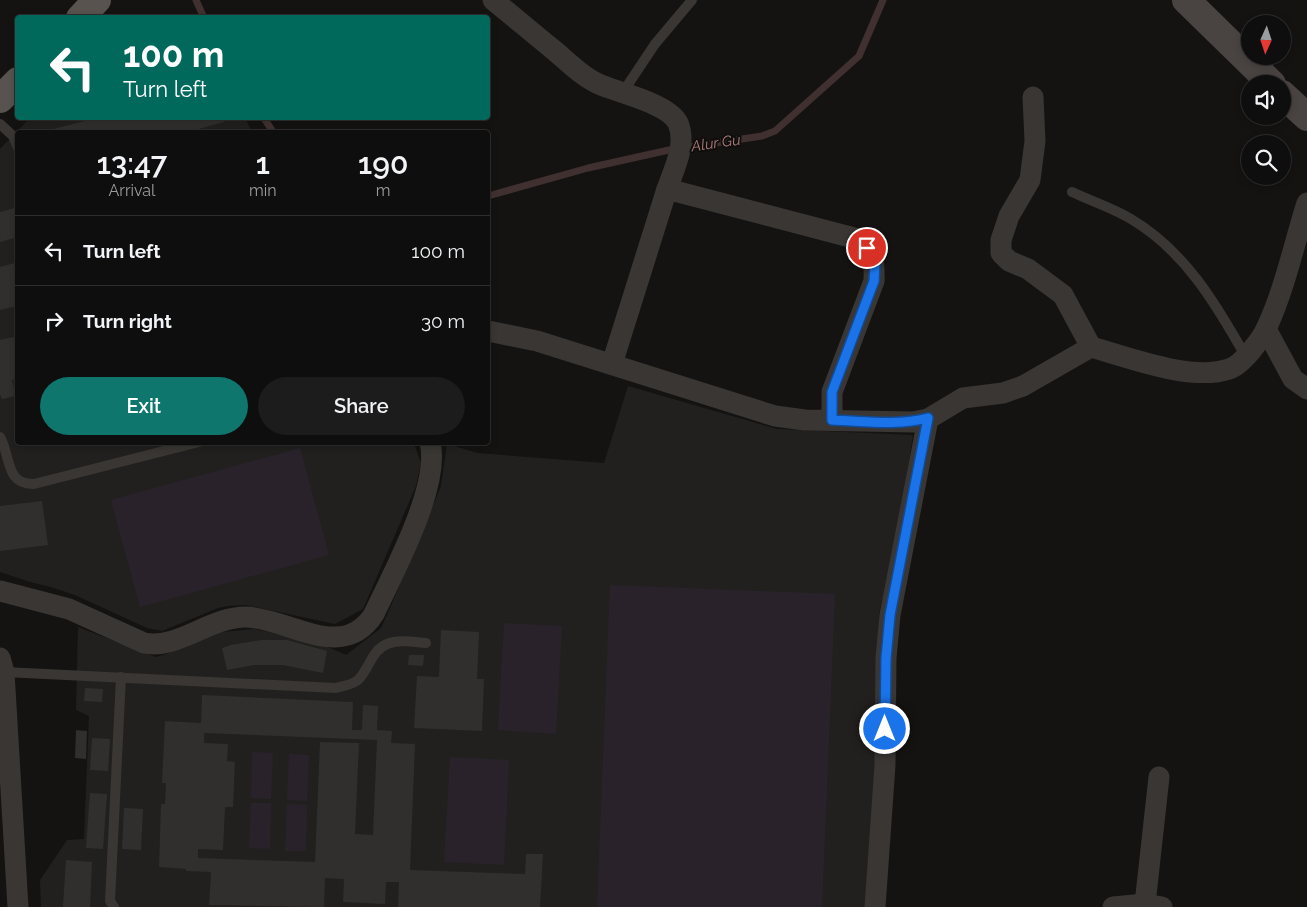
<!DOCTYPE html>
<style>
:root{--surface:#0f0e0e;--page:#1d1c1c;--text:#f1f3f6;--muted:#9b9c9e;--line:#2f2e2e;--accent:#0f766e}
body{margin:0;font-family:Raleway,sans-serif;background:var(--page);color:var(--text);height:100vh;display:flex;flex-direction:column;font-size:19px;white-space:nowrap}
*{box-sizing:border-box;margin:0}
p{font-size:16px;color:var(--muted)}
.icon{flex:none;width:28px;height:28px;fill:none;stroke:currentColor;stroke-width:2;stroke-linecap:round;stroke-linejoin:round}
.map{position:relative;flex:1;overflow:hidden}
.side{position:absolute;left:15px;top:130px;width:475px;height:315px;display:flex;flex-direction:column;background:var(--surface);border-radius:5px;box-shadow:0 2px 8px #0003,0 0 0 1px var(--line)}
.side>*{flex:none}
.banner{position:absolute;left:15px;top:15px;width:475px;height:105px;border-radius:5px;box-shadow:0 2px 8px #0003,0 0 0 1px var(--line);background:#00695c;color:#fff;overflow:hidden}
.needle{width:32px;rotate:183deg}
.buttons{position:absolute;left:1241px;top:15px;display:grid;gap:10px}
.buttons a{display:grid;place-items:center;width:50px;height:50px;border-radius:50%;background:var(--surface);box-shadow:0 2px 8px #0003,0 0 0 1px var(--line);font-size:25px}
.pin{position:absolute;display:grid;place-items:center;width:42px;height:42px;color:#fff;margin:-21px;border:2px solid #fff;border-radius:50%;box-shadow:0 1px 5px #0007}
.me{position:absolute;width:55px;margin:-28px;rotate:0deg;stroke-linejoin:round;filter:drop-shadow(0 0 4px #0008)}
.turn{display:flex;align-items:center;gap:18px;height:105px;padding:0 25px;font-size:22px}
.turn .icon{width:65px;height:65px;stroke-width:2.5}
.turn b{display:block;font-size:35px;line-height:42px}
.eta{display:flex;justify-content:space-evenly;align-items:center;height:85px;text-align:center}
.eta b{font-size:30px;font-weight:600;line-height:35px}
.button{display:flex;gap:10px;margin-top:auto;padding:10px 25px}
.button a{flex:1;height:58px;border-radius:30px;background:var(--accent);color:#fff;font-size:20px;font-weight:600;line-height:58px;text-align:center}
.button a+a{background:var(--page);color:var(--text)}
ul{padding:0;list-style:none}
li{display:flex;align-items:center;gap:15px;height:70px;padding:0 25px;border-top:1px solid var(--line)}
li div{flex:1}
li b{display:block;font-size:19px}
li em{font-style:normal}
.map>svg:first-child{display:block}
.built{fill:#21201e}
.green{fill:#29222b}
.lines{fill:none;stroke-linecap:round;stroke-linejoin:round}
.stream{stroke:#403130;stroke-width:7}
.building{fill:#302f2d;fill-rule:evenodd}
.lane{stroke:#393633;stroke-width:10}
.street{stroke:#393633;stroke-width:21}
.secondary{stroke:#494441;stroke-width:28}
.primary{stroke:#58534f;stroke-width:28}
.route-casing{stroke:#114b97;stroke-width:12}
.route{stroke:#1a73e8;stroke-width:9}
.labels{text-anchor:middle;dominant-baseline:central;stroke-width:4;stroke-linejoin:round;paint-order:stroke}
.water-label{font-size:15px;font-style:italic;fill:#af7f7b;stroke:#0f0e0d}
</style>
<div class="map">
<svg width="1307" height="907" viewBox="0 0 1307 907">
<rect width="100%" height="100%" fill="#141312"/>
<!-- built -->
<g class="built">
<path d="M30,118H245L252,132H18V442L414,443L421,463L416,486L363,609L335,624L246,605L228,606L218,608L162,631L147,628L75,595L51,587L30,582L0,572V149Z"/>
<path d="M628,386L777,429L913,435L901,514L879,614L878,711L867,907H41L40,880L67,840L84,839L89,716L76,710L78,627L156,657L166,654L190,643L222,632L254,629L314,641L346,655L381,628L390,608L441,486L447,444L478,453L604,463Z"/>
</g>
<!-- green -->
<g class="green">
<path d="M300,448L329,555L140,607L111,500Z"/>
<path d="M610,585L835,594L822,907H597Z"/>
<path d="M504,623L562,626L556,734L498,730Z"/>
<path d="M252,752L273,753L271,799L251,798Z"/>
<path d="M289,754L309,755L307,801L287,800Z"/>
<path d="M450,757L509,760L504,865L444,862Z"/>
<path d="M251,803H271L270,849L249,848Z"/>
<path d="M287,804L307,805L306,851H285Z"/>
</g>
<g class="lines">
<!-- stream -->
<g class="stream">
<path d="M196,0L204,18"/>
<path d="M264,118L273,132"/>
<path d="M488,196L588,168L669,150L762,136L775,131L859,56L883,0"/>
</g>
</g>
<!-- building -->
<g class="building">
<path d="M96,118H222L224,122L191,131V132H42Z"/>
<path d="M18,207V237L0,242V212Z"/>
<path d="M18,262V306L0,310V267Z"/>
<path d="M18,336V378L12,380L16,396L2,399L0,394V340Z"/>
<path d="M25,442H37V443L26,446Z"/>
<path d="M42,501L48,545L0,551V506Z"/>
<path d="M441,630L479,632L477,679H484L482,731L414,728L417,676L439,677Z"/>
<path d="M261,640H287L327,651L323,673L283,665H254L227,670L222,648L231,645Z"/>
<path d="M409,655H424L423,666L408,665Z"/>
<path d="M85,688L103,689L102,702L84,701Z"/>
<path d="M202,695L353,702L352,730H362L363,705L378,706L377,730L392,731L391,743L415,744L410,870L525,874L526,854H543L540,907H398L399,882H386L385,904L343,902L344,879L325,878L324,907L209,905L211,872L186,871V869L159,867L161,804H165L166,783H162L165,721L201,723ZM204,733L377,740L373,835L355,834L359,743L320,742L315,862L198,858V849L223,850L225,807H233L235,762L227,761L228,744L204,743Z"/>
<path d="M76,730L87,731L86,759L75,758Z"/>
<path d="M92,738L110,739L108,771L90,770Z"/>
<path d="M90,793L107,794L103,849L86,848Z"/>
<path d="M124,808L143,809L141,850L122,849Z"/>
<path d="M66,860L92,862L90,907H63Z"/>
</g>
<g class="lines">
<!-- lane -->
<g class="lane">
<path d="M623,92L655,44L692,0"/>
<path d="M0,124L13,136L18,148"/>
<path d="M1072,192C1091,201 1113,208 1131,219C1185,251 1216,304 1246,357"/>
<path d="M0,437C11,456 5,485 34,484L199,442"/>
<path d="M4,672L336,688C343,686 352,685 358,680C369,669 372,650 387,644C399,639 413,642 426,643"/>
<path d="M114,907L110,901L121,677"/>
</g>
<!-- street -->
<g class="street">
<path d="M493,0C514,17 534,34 555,51C569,63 584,78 601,85C620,93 669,104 678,123C687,144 674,169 667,189"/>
<path d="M1033,97L1035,141L1030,180L1009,216L1001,240V253L1009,261L1028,269L1063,295L1091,347"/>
<path d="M1266,329L1293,379L1307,389"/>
<path d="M488,331L537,341L775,416L805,420L913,422L928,419L963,398L1003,393L1023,386L1091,347C1128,357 1191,382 1229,369C1241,366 1262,339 1267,327C1285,288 1294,244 1307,203"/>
<path d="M612,364L667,189L854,238C873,252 875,258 874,281L832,392V420"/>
<path d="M0,591L69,609L144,643C178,650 211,616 247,617C290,619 343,663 374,614C393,573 441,486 430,442"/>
<path d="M0,658L4,672L18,907"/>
<path d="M1145,904L1159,777"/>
<path d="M875,907L885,765L886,658L890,615L928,419"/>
<path d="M1113,907L1145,904L1162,907"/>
</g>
<!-- secondary -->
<g class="secondary">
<path d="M1186,0L1272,84"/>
<path d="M1282,94L1307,117"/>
</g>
<!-- primary -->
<g class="primary">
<path d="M80,18L97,0"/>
<path d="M0,99L18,81"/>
</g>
</g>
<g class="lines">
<defs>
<path id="route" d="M867,248L875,263L874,281L832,392V420C864,421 897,426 928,418L890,615L886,658L885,729"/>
</defs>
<!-- route casing -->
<use href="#route" class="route-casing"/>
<!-- route -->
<use href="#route" class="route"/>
</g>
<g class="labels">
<!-- water labels -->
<g class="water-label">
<text transform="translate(716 143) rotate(-8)">Alur Gu</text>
</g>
</g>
</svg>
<div class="buttons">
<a><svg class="needle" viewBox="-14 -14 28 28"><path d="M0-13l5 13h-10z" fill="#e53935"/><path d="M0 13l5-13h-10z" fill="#9b9c9e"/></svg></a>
<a><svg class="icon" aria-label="sound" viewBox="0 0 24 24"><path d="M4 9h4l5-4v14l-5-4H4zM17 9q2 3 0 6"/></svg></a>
<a><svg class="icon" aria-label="search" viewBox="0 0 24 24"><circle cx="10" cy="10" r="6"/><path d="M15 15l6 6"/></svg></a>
</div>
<div class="pin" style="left:867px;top:248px;background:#d93025"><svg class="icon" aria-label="arrive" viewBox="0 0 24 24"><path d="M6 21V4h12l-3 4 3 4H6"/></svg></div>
<svg class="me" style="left:885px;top:729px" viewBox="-20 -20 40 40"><circle r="17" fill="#1a73e8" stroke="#fff" stroke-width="3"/><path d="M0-11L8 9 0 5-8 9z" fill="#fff"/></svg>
<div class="banner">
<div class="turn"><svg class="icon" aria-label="left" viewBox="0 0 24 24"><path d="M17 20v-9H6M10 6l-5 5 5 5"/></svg><div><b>100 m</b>Turn left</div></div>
</div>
<section class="side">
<div class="eta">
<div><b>13:47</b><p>Arrival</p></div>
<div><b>1</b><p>min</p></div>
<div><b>190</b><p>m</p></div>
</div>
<ul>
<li><svg class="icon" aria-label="left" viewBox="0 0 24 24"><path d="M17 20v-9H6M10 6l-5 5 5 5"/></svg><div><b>Turn left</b></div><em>100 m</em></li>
<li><svg class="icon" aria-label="right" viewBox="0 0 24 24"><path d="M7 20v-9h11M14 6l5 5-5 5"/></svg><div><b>Turn right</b></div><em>30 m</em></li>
</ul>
<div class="button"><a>Exit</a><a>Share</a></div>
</section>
</div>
